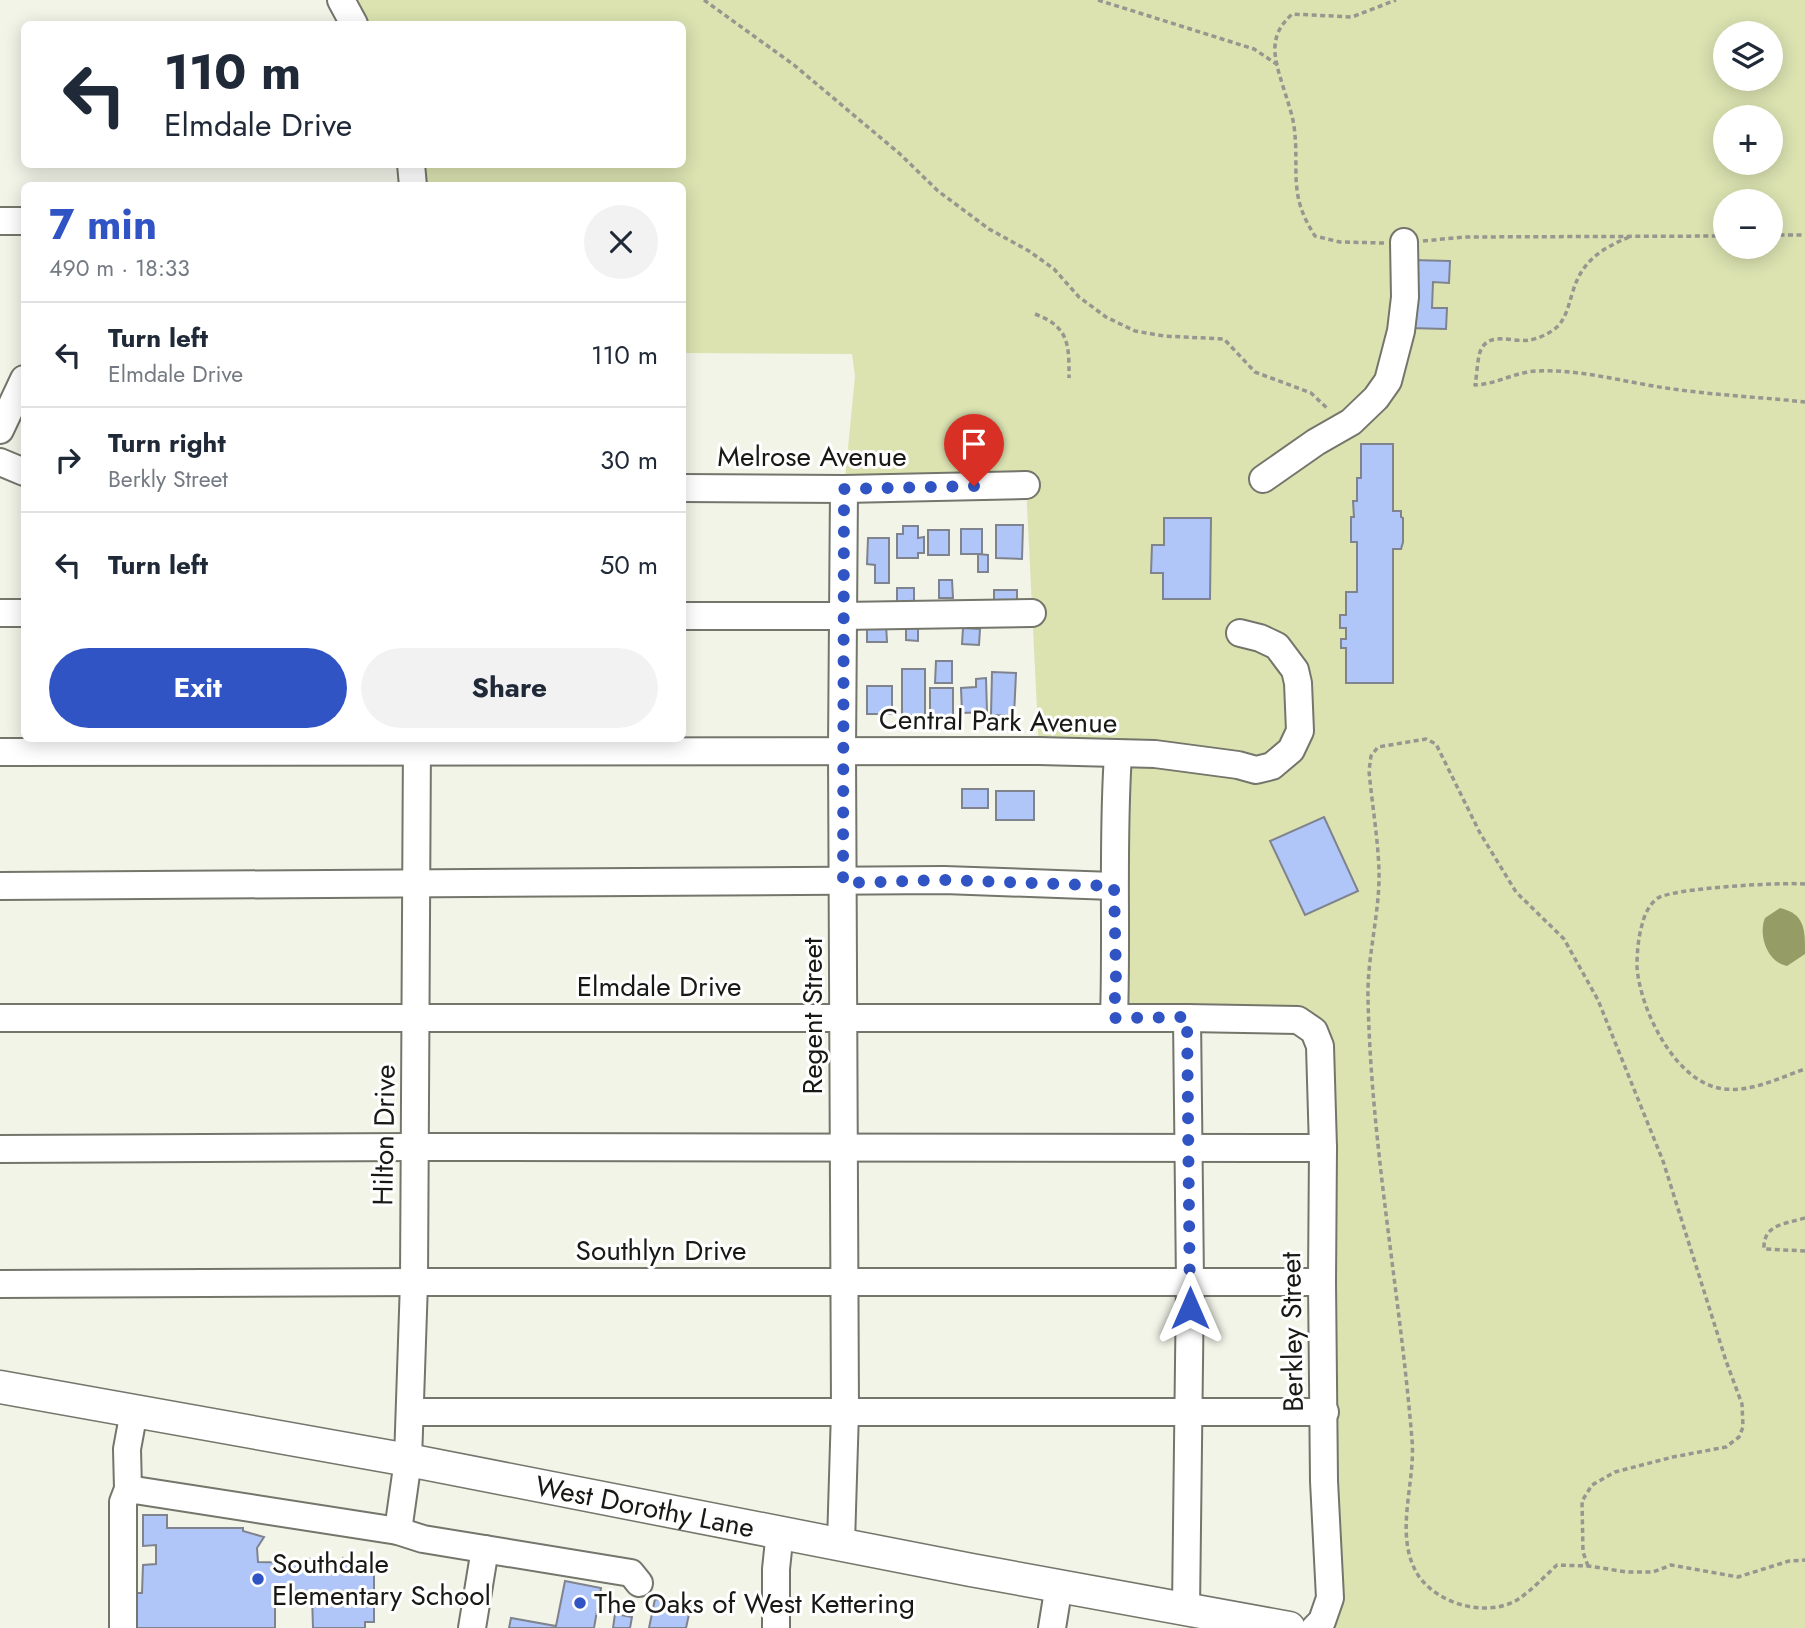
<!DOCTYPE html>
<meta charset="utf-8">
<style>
:root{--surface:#fff;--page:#f2f2f3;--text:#1f2937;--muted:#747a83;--line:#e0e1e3;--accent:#3154c4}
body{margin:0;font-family:Jost,sans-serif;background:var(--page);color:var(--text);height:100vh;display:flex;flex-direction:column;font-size:26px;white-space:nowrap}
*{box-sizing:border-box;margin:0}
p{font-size:23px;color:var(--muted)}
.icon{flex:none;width:38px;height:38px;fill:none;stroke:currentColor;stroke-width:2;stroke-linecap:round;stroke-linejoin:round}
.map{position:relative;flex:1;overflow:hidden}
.sheet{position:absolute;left:21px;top:182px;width:665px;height:560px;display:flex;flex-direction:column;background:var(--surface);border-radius:10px;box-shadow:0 4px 18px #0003}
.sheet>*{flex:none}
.hud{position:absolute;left:21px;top:21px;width:665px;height:147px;border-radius:10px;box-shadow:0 4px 18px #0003;background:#fff;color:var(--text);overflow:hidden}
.tools{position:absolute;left:1713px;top:21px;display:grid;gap:14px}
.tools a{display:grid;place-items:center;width:70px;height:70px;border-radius:50%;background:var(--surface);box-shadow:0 4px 18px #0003;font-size:35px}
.pin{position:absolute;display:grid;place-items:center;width:60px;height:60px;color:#fff;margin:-72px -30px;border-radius:50% 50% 50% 0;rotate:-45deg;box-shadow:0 0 7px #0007}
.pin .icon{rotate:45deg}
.me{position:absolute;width:77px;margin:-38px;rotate:0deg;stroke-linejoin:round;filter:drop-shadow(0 0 5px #0008)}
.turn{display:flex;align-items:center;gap:24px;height:147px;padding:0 28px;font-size:32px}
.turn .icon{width:91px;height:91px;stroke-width:2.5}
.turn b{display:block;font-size:49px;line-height:60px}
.round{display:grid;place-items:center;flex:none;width:74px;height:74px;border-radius:37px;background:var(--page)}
.summary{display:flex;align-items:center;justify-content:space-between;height:119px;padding:0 28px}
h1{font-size:42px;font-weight:700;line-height:52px;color:var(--accent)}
.button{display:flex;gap:14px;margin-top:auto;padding:14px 28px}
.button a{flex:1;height:80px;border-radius:42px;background:var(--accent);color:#fff;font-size:28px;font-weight:700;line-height:80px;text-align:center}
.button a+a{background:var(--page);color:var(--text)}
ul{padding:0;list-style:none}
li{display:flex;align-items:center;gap:21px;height:105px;padding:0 28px;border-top:2px solid var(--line)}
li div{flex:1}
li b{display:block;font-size:26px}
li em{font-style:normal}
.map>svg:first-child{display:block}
.green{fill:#dce3b1;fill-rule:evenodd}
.water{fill:#969c66}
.building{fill:#b0c6f8;stroke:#7f838d;stroke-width:2}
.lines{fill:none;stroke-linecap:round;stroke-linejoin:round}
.minor-casing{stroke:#74756b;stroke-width:30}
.major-casing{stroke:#74756b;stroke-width:35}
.path{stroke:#96978f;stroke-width:3.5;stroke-dasharray:5 3.5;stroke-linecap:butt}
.minor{stroke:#fff;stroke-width:26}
.major{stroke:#fff;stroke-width:32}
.route{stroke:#3154c4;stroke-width:12;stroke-dasharray:0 21.6}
.poi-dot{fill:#3154c4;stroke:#fff;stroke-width:2.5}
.labels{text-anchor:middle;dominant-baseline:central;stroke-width:6;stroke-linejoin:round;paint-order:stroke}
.street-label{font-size:28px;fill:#181915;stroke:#fff}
.poi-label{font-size:28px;fill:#181915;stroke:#fff;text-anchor:start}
</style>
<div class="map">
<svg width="1805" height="1628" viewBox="0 0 1805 1628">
<rect width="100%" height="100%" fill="#f2f4e8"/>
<!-- green -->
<path class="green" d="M341,0H1805V1628H1315L1322,1621L1314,1031L1114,1018L1118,755L1039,751L1026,485L844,489L855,376L852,354L683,353L682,186L413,185L411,165L682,164V24H354ZM1726,33H1771V79H1726ZM1726,117H1771V163H1726ZM1726,201H1771V247H1726Z"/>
<!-- water -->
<path class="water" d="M1780,908C1805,914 1805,929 1805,954L1787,966C1767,962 1758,935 1765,918Z"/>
<!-- building -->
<g class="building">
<path d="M1412,260L1450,261L1449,283L1433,282L1432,308H1447L1446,329L1410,328Z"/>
<path d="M1361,444H1393V511H1401V517L1403,518V542L1401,549H1393V683H1346V648H1341V639H1346V628H1340V615H1346V592H1357V542H1351V517H1354L1353,501H1357V478H1361Z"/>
<path d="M1164,518H1211L1210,599H1163V573H1151L1152,545H1164Z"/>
<path d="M996,525H1023L1022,559L996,558Z"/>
<path d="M903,526H918V538L924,537V553H918V558H897V534H903Z"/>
<rect x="961" y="529" width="21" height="25"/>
<rect x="928" y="530" width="21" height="25"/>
<path d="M868,538H889V583H875V565L867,564Z"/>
<path d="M978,554L988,555V572H978Z"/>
<path d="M939,580H952L953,598H939Z"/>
<rect x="897" y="588" width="17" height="19"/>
<rect x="994" y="590" width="23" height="19"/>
<path d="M867,624H886L887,642H867Z"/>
<path d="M906,625H918V641L906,640Z"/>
<path d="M963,628L980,629L979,645L962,644Z"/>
<path d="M936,661H952V683H935Z"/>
<path d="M902,669H925V716L902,715Z"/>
<path d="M992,672L1016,673L1014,716L991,715Z"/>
<path d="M986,678L987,712L962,713L961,688L976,687V679Z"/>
<rect x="867" y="686" width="25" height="28"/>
<rect x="930" y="688" width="23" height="27"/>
<rect x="962" y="789" width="26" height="19"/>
<rect x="996" y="791" width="38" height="29"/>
<path d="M1324,817L1358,891L1305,915L1270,841Z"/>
<path d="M143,1515H167V1528H243V1531L264,1537L257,1548L258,1562L304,1563L306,1558L342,1564L343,1558L374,1563V1622H365V1628H313L312,1595H275V1628H133V1593H142L143,1565L156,1564V1545L143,1546Z"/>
<path d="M565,1581L601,1588L594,1628H509L511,1618L556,1626Z"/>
<path d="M655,1599L691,1605L686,1628H649Z"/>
<path d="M615,1614L632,1617L630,1628H613Z"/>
</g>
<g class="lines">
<defs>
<g id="minor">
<path d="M341,0L354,24"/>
<path d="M411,164L413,186"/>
<path d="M0,221H24"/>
<path d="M0,430L24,379"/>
<path d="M0,462L24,472"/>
<path d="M1263,479L1316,442L1351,422L1376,398L1388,381L1401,331L1405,297L1404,242"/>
<path d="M682,488L844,489L1026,485"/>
<path d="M0,613H24"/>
<path d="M682,616H842L1032,613"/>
<path d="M0,752L1039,751L1155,754L1238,765L1256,770L1272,766L1291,750L1300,731L1298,683L1295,670L1277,646L1260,638L1240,633"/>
<path d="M0,886L944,880L1113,886"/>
<path d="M0,1018H1187L1298,1020L1314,1031L1320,1046L1323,1148L1322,1282L1324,1481L1330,1598L1322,1621L1315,1628"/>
<path d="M1114,1018C1117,930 1112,843 1118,755"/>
<path d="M0,1149L414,1147L1323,1148"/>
<path d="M0,1284L414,1282H1322"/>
<path d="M410,1412H1325"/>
<path d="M128,1489L398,1531L423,1539L631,1573L639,1583"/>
<path d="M398,1531L408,1460L414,1282L417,738"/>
<path d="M841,1543L845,1411L842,750L844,489"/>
<path d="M1186,1609L1190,1282L1187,1018"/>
<path d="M123,1628V1502L128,1489L127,1449L134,1411"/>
<path d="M472,1628L485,1549"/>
<path d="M776,1628V1569L780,1531"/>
<path d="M1052,1628L1059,1585"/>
</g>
<g id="major">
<path id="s1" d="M0,1387L408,1460L971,1570L1289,1628"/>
</g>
</defs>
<!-- minor casing -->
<use href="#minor" class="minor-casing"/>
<!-- major casing -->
<use href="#major" class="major-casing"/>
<!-- path -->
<g class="path">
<path d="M704,0L794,65L900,154L938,191L989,229L1029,251L1054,269L1079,297L1106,317L1135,331L1164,336L1224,339L1255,372L1311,393L1328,409"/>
<path d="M1098,0L1254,49L1278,65"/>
<path d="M1771,235H1805"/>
<path d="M1629,237C1601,249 1582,261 1573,291C1569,303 1567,316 1558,326C1551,333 1538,339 1529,340C1512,343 1488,330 1480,352C1477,362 1477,375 1475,385C1497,384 1515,372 1537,371C1580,369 1624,382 1666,388C1712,395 1759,397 1805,402"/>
<path d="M1423,241L1464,237L1726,236"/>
<path d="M1384,243L1340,242L1315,236C1287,193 1300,171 1294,126C1291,104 1273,66 1275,46C1276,32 1282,24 1292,14L1352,17L1396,0"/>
<path d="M1035,314C1070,327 1069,346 1069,378"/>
<path d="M1805,884C1782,882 1674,888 1658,898C1649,904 1644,916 1642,925C1638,939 1637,953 1637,967C1640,1010 1676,1084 1724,1089C1752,1092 1779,1078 1805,1069"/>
<path d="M1805,1218C1785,1224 1763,1224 1764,1249L1805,1251"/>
<path d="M1588,1566L1583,1552L1582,1501L1592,1485L1615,1472L1673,1457L1726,1447L1739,1437L1743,1427L1742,1404L1726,1361L1663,1161L1598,1000L1564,939L1516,892L1480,833L1436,744L1426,739L1378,747L1371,756L1369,771C1372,804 1378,838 1379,871C1380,913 1367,956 1368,998C1371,1146 1400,1292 1412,1440C1416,1483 1393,1535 1418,1575C1437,1604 1486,1618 1517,1600C1531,1591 1544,1577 1557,1565L1588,1566L1627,1572H1653L1671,1565L1738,1577L1789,1561L1805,1560"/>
</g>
<!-- minor -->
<use href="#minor" class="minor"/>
<!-- major -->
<use href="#major" class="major"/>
</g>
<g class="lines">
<!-- route -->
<path class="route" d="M974,486L844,489L843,883L944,880L1114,886L1116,974L1114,1018L1187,1017L1190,1308"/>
</g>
<!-- markers -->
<g class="poi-dot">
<circle cx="258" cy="1579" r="7"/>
<circle cx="580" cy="1603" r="7"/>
</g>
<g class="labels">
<!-- street labels -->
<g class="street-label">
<text x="812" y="456">Melrose Avenue</text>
<text transform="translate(998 721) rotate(1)">Central Park Avenue</text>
<text x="659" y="986">Elmdale Drive</text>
<text transform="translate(812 1016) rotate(-90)">Regent Street</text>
<text transform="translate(384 1135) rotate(-89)">Hilton Drive</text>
<text x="661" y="1250">Southlyn Drive</text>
<text transform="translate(1292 1332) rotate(-91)">Berkley Street</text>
<text stroke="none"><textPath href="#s1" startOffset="656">West Dorothy Lane</textPath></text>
</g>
<!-- poi labels -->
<g class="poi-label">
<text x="272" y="1563">Southdale<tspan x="272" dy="32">Elementary School</tspan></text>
<text x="594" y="1603">The Oaks of West Kettering</text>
</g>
</g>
</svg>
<div class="tools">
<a><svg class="icon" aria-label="layers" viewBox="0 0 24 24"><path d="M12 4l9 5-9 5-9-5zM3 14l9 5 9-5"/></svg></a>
<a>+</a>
<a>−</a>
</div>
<div class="pin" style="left:974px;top:486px;background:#d93025"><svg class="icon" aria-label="arrive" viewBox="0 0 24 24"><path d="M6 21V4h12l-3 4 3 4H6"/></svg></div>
<svg class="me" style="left:1190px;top:1308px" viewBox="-20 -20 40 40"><path d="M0-17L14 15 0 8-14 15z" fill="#3154c4" stroke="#fff" stroke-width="4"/></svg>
<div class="hud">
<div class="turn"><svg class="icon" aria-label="left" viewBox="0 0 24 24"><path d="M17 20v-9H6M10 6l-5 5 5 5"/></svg><div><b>110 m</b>Elmdale Drive</div></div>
</div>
<section class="sheet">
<div class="summary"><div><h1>7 min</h1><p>490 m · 18:33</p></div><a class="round"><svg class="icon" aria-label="close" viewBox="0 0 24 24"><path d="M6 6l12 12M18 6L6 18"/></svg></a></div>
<ul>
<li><svg class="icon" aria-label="left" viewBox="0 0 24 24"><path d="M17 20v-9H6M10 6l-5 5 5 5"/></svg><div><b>Turn left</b><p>Elmdale Drive</p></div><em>110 m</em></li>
<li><svg class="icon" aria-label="right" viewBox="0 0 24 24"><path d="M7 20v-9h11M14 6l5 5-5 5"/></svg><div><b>Turn right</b><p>Berkly Street</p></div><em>30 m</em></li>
<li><svg class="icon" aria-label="left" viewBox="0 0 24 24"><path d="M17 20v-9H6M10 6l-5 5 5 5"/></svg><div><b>Turn left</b></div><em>50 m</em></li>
</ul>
<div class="button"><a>Exit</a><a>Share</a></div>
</section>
</div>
